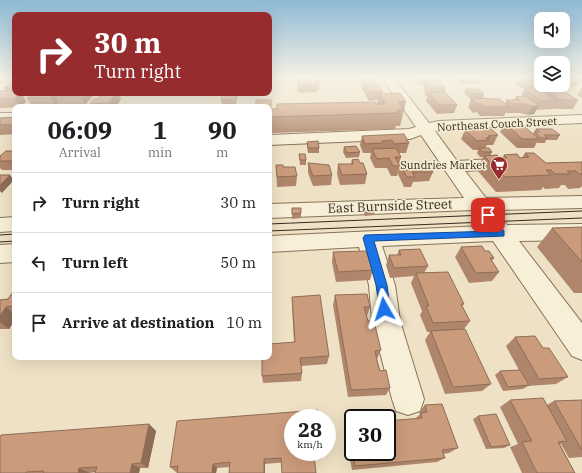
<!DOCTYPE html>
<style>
:root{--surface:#fff;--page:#f6f6f6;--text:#202124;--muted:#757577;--line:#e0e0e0}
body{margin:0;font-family:"IBM Plex Serif",serif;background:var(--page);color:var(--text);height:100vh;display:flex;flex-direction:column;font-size:15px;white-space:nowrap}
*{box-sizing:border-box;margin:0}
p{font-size:13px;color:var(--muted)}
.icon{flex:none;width:22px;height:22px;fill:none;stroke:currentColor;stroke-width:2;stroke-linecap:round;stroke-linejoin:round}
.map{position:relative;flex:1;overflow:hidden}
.sheet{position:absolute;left:12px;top:104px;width:260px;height:256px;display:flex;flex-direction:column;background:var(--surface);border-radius:8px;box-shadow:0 4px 16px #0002}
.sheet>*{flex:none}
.banner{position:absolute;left:12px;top:12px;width:260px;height:84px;border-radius:8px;box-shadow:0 4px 16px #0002;background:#962c2e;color:#fff;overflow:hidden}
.fabs{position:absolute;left:534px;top:12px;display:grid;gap:8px}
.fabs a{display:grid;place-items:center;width:36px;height:36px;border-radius:8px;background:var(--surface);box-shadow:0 4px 16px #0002;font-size:20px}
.speed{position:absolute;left:284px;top:409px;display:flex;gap:8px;font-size:20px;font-weight:700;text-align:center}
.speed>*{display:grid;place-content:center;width:52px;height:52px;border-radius:50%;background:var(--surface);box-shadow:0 4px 16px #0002;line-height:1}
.speed small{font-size:10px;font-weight:400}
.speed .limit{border:2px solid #111;border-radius:6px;background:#fff;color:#111}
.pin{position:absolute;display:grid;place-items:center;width:34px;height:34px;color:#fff;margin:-17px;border-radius:8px;box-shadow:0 2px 6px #0006}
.me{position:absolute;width:44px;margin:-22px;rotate:354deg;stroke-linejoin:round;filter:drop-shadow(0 0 3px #0008)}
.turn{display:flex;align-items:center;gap:14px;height:84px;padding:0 16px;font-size:18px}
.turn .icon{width:52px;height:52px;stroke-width:2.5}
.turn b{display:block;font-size:28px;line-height:34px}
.eta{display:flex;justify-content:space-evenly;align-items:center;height:68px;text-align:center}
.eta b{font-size:24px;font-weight:700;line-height:28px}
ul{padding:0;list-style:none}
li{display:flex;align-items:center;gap:12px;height:60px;padding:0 16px;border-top:1px solid var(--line)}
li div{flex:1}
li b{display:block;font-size:15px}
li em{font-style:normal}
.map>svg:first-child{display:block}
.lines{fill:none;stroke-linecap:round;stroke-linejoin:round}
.minor-casing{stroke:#88735b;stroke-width:2}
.minor{fill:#f8efd8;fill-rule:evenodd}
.tram{stroke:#392b1f;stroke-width:1}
.wall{fill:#af866b}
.shaded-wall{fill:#8e6d57}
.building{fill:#cb9c7c;stroke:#8e6d57}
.route{fill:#1a73e8;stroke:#114b97}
.labels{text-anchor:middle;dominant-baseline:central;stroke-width:3;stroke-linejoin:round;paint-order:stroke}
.far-street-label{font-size:11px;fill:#392b1f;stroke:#f5ecd5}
.far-poi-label{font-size:11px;fill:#392b1f;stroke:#f5ecd5;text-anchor:end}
.street-label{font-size:13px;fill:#392b1f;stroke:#f5ecd5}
</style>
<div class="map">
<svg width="582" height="473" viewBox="0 0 582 473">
<rect width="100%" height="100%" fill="#eee1c5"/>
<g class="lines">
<defs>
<g id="minor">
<path d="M9,78H15V84L0,93V84Z"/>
<path d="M382,78H394L429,123L439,121L582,115V123L440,129L435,131L457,161L509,158L515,159L518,163L515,167L509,168L465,171L486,198L582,196V208L496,210L507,225L582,224V240L519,241L582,323V360L572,356L493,241L382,246L395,285L400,321L424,399L420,411L408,415L396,411L392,399L372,321L369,285L359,247L269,252V236L483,226L473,210L269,218V204L464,198L421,135L410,139L269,145V135L409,129L416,127Z"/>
<rect x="0" y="113" width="15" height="8"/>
<path d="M15,217V231L0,232V218Z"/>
<path d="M15,244V262L0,263V245Z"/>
</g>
</defs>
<!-- minor casing -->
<use href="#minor" class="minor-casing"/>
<!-- minor -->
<use href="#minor" class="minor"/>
<!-- tram -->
<g class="tram">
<path d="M269,224L582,211"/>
<path d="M269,231L582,218"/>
<path d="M0,235L15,234"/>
<path d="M0,242L15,241"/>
</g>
</g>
<!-- wall -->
<g class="wall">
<path d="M413,78H442L440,82L446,88L445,92L457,105L454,113L437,114L426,101L427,97L424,93L425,91L423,89L424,85H419Z"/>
<path d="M457,78H480L482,80L480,84H461L457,80Z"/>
<path d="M518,78H541V85H563V78H581L576,86L552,88L550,87V88L578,100L573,109H555L554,108L553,109L536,110L534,114L528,115L520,113H507L506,112L504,116H480L477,112L473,113L468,107L471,99H470L464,93L466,89L484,94L483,98L475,99L505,104L506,100H514L516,97H521L524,89L528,88H521L515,84Z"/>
<path d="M581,78H582V83L579,81Z"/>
<path d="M269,79H270L271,87H269Z"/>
<path d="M297,79L320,82L319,90H317L316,92L300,93L297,91Z"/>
<path d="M362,79L383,92L382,94L406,102L400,126H396L395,129L269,133V107L271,109L377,104L378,100L369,101L361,87Z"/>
<path d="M15,80V93L23,96L26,102L20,107L0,108V92L6,91L4,88Z"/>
<path d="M582,87V98L577,95Z"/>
<path d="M58,93V95L60,93H91L92,97L85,105L60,106L59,103L55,106L32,107L27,98Z"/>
<path d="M236,94L237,98L236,104L222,105L221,100Z"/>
<path d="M121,99L116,107H91L90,104Z"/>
<path d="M15,117V134L0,135V118Z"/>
<path d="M505,123L534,134L533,133L536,129L560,135L557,140H546L545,143H538L537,142L534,148H517L500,132Z"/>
<path d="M465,130L498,135L493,145H487L485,148L492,152L490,156L500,158H502L504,155L522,158L525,153L546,163L582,162V186L580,188L568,189L565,185H561L559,188L545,189L543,187L541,190L496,192L477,170L483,157H480L477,153L478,150H473L461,139Z"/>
<path d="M362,136L409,143L406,153H398L401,157L399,164L400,166L397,176H391L387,168H375L370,158L371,153H363L360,145Z"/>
<path d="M307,142L319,148V153H308L307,146Z"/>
<path d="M344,147L360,152L359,157L346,158L343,152Z"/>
<path d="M15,151V170H2L0,168V156Z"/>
<path d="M299,154L306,160V165H300Z"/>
<path d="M352,160L360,163L367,174L365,184L340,185L337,174L338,164H351Z"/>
<path d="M308,163L332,175L331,185L313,186L308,173Z"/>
<path d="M400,164L433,172L429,181L413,182L411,187H404L398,174Z"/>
<path d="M276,165L297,176L296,186L277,187Z"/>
<path d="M364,206L375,210L374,215L365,216L363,211Z"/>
<path d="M292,208L301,213V218L292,219Z"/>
<path d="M582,227V293H574L537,247L552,228Z"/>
<path d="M461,247L485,251L494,258L492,261L499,272L492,281L469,283L455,257Z"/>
<path d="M399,250L428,266L424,273L464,304L462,306L470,321L464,329L491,384L482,391L445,394L425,340L430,332H427L420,315L422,311L411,283L414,276L390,278L386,265L389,255H397Z"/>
<path d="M333,252L373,270L370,280L336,282L332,262Z"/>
<path d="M15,289V320L9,329H0V300L8,299Z"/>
<path d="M335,295L370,307L367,316H366L368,321L381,350L377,359L380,371L390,388L386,395L348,397L333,305Z"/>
<path d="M292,297L329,356L327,364L301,366L302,373L301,381L263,383L262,376L294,342L292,306Z"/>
<path d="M515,337L543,348L568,377L556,384L528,386L523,389L503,391L495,375L500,371L519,370L506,346Z"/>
<path d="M510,400L547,405L554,401L582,400V457L569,458L561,444H560L575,473H522L510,447L518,444L500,407Z"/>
<path d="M425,405L458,448L449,453L443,454L445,458L437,462L352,470L344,427L347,421L353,452L416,418L420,414L419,412Z"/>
<path d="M478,416L510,445L504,448L486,449L473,419Z"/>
<path d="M149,424L156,431L148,468H140L139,473H95L96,472L90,473H0Z"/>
<path d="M322,454L321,459L265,464V473H229L230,467L217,468L216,473H177L178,471L176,472L170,467Z"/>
</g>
<!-- shaded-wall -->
<g class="shaded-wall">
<path d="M15,93H27L23,96L26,102L20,107L14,99Z"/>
<path d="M56,93H58L60,97H56L59,103L55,106L51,98Z"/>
<path d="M84,93H91L92,97L85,105L81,97Z"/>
<path d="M116,93H119L121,99L116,107H111L109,103Z"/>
<path d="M539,105L534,114L528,115L533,107Z"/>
<path d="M10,175L14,180L2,193L0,191V185Z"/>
<path d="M6,307L15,314V320L9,329L0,322V316Z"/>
<path d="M149,424L156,431L148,468L141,463Z"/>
<path d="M264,459L265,464V473H264Z"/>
<path d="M132,464L140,468L139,473H130Z"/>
<path d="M213,464L217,468L216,473H212Z"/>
<path d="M79,468L90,473H78Z"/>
</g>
<!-- building -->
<g class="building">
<path d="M299,78H315L320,82H316L317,84L300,85L298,83L297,79Z"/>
<path d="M460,78H480L482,80H463Z"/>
<path d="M522,78H541V81L525,80Z"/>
<path d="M563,78H576L563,79Z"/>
<path d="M362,79H374L383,92H370Z"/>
<path d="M15,80V88H4Z"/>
<path d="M438,80L446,88H430L426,85H429L425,81Z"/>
<path d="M535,87L558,101H541L524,89Z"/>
<path d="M543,87L559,89L578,100H560L543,89H546Z"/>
<path d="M466,89H478L484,94H472Z"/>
<path d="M1,91H15L14,93H21L14,99H0V92Z"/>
<path d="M445,92L457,105H440L429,93Z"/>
<path d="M33,93H56L51,98H27Z"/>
<path d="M60,93H84L81,97H56Z"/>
<path d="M103,93H116L109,103L90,104L94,99H98Z"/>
<path d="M400,93L406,102H399L404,110H397L399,113L269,117V107H256V100H271V109H277V104L375,102L376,104H385L379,94Z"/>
<path d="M223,94H236V100H221Z"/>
<path d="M526,96L539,105L533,107L525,104H512L506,100H520L516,97Z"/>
<path d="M471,98L499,99L509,107H484L481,104H477Z"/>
<path d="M208,106V107H176Z"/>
<path d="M15,117V125H0V118Z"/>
<path d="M505,123H520L539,139H522Z"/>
<path d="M491,129L498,135L488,136L490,137L486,138L489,140L477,141L465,130Z"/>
<path d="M536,129H552L560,135H544L548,138H541L535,132H540Z"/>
<path d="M404,134L409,143L394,144L392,140L382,141L383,143L365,144L362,136Z"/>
<path d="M318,141L319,148H308L307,142Z"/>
<path d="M356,146L360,152L347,153L344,147Z"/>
<path d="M396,148L401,157H395L400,166H393L389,158L377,159L372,149Z"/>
<path d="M479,148H489L492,152H483Z"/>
<path d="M6,151H15V160L14,161H0V156Z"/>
<path d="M525,153H534L546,163L582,162V174H579L576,171H567L570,174H555L551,170H546L551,175L505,177L484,156L497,155L500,158H507L504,155L517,154L520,158L529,157Z"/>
<path d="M299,154H305L306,160H300Z"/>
<path d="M358,159L360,163H363L367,174L342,175L338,164H353L352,160Z"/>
<path d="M308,163L329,165L332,175L313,176Z"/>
<path d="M428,163L433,172H412L415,177H407L400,164Z"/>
<path d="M276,165H283V167H295L297,176L277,177Z"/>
<path d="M0,175H10L0,185Z"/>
<path d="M373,205L375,210L366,211L364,206Z"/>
<path d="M292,208H301V213L292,214Z"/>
<path d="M582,227V262L552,228Z"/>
<path d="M482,246L485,251H489L494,258H490L499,272L476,273L461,247Z"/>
<path d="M420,249L428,266L394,268L389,255H401L399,250Z"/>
<path d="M366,251L373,270L338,272L333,252Z"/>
<path d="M448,272L464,304H461L470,321L433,323L426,306H429L416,273Z"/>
<path d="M15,289V306L6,307L0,316V300L8,299Z"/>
<path d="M367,294L370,307H364L368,321H374L381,350L375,351L377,361L380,371L386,370L390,388L351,390L335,295Z"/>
<path d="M320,295L329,356L300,358L302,373L262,376V357H269V344L295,342L292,297Z"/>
<path d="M465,329L491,384L453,387L431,331Z"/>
<path d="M535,336L543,348H549L568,377L539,379L515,337Z"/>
<path d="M520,370L529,385L508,387L500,371Z"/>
<path d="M543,398L567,441L558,442L575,473H537L522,442L532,441L510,400Z"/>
<path d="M582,400V450L554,401Z"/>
<path d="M442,404L458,448L442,450L445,458L355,466L347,421L353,420V452H387V421L422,418L421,413L427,412L425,405Z"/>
<path d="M318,410V418H293V452H322V454L314,455L316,473H282L281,458L264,459V473H229L230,462L213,464L212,473H177L178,466L170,467L177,421Z"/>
<path d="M496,414L510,445L491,447L478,416Z"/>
<path d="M149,424L141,463L132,464L130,473H95L97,467L79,468L78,473H43L44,471L26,472V473H0V437L1,435Z"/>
</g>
<!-- sky -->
<linearGradient id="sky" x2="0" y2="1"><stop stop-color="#8eb9d5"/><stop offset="0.54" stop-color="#f7f2e5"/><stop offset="1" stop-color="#f7f2e5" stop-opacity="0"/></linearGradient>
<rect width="582" height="144" fill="url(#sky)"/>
<!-- route -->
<path class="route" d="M488,212L491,213L504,231V236L374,241L387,285L390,309L388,312L384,314L380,312L376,285L363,238L365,235L494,231L483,215Z"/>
<!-- icons -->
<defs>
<symbol id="supermarket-pin" viewBox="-11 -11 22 30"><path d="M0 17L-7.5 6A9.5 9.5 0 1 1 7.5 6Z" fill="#962c2e" stroke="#f5ecd5"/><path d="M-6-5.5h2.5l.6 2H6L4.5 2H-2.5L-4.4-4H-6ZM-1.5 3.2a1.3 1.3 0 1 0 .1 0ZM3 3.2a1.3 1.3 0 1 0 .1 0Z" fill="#fff"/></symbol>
</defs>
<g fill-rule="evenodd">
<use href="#supermarket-pin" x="489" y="155" width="20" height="27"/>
</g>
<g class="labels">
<!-- far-street labels -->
<g class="far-street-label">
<text transform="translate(497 124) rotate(-3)">Northeast Couch Street</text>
</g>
<!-- far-poi labels -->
<g class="far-poi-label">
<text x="486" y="165">Sundries Market</text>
</g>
<!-- street labels -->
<g class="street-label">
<text transform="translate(390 206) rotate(-2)">East Burnside Street</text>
</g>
</g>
</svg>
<div class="fabs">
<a><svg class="icon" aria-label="sound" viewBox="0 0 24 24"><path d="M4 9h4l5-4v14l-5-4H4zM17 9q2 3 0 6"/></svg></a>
<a><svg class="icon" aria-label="layers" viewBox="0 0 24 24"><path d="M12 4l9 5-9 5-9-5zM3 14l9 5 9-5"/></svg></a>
</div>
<div class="speed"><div>28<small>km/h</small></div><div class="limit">30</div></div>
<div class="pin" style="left:488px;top:215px;background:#d93025"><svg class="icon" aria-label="arrive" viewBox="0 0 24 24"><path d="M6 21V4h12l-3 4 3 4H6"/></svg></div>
<svg class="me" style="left:384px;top:309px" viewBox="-20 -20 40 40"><path d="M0-17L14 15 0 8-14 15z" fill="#1a73e8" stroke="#fff" stroke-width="4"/></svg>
<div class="banner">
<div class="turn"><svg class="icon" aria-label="right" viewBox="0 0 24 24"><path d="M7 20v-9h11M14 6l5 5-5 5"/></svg><div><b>30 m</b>Turn right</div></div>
</div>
<section class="sheet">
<div class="eta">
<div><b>06:09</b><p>Arrival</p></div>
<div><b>1</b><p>min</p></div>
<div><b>90</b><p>m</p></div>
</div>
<ul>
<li><svg class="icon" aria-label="right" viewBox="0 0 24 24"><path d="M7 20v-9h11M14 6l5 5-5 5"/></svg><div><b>Turn right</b></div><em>30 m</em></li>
<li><svg class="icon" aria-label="left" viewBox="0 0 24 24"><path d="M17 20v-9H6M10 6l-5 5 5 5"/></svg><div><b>Turn left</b></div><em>50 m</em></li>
<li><svg class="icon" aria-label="arrive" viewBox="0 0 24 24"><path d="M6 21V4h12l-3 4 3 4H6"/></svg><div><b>Arrive at destination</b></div><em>10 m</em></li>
</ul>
</section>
</div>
